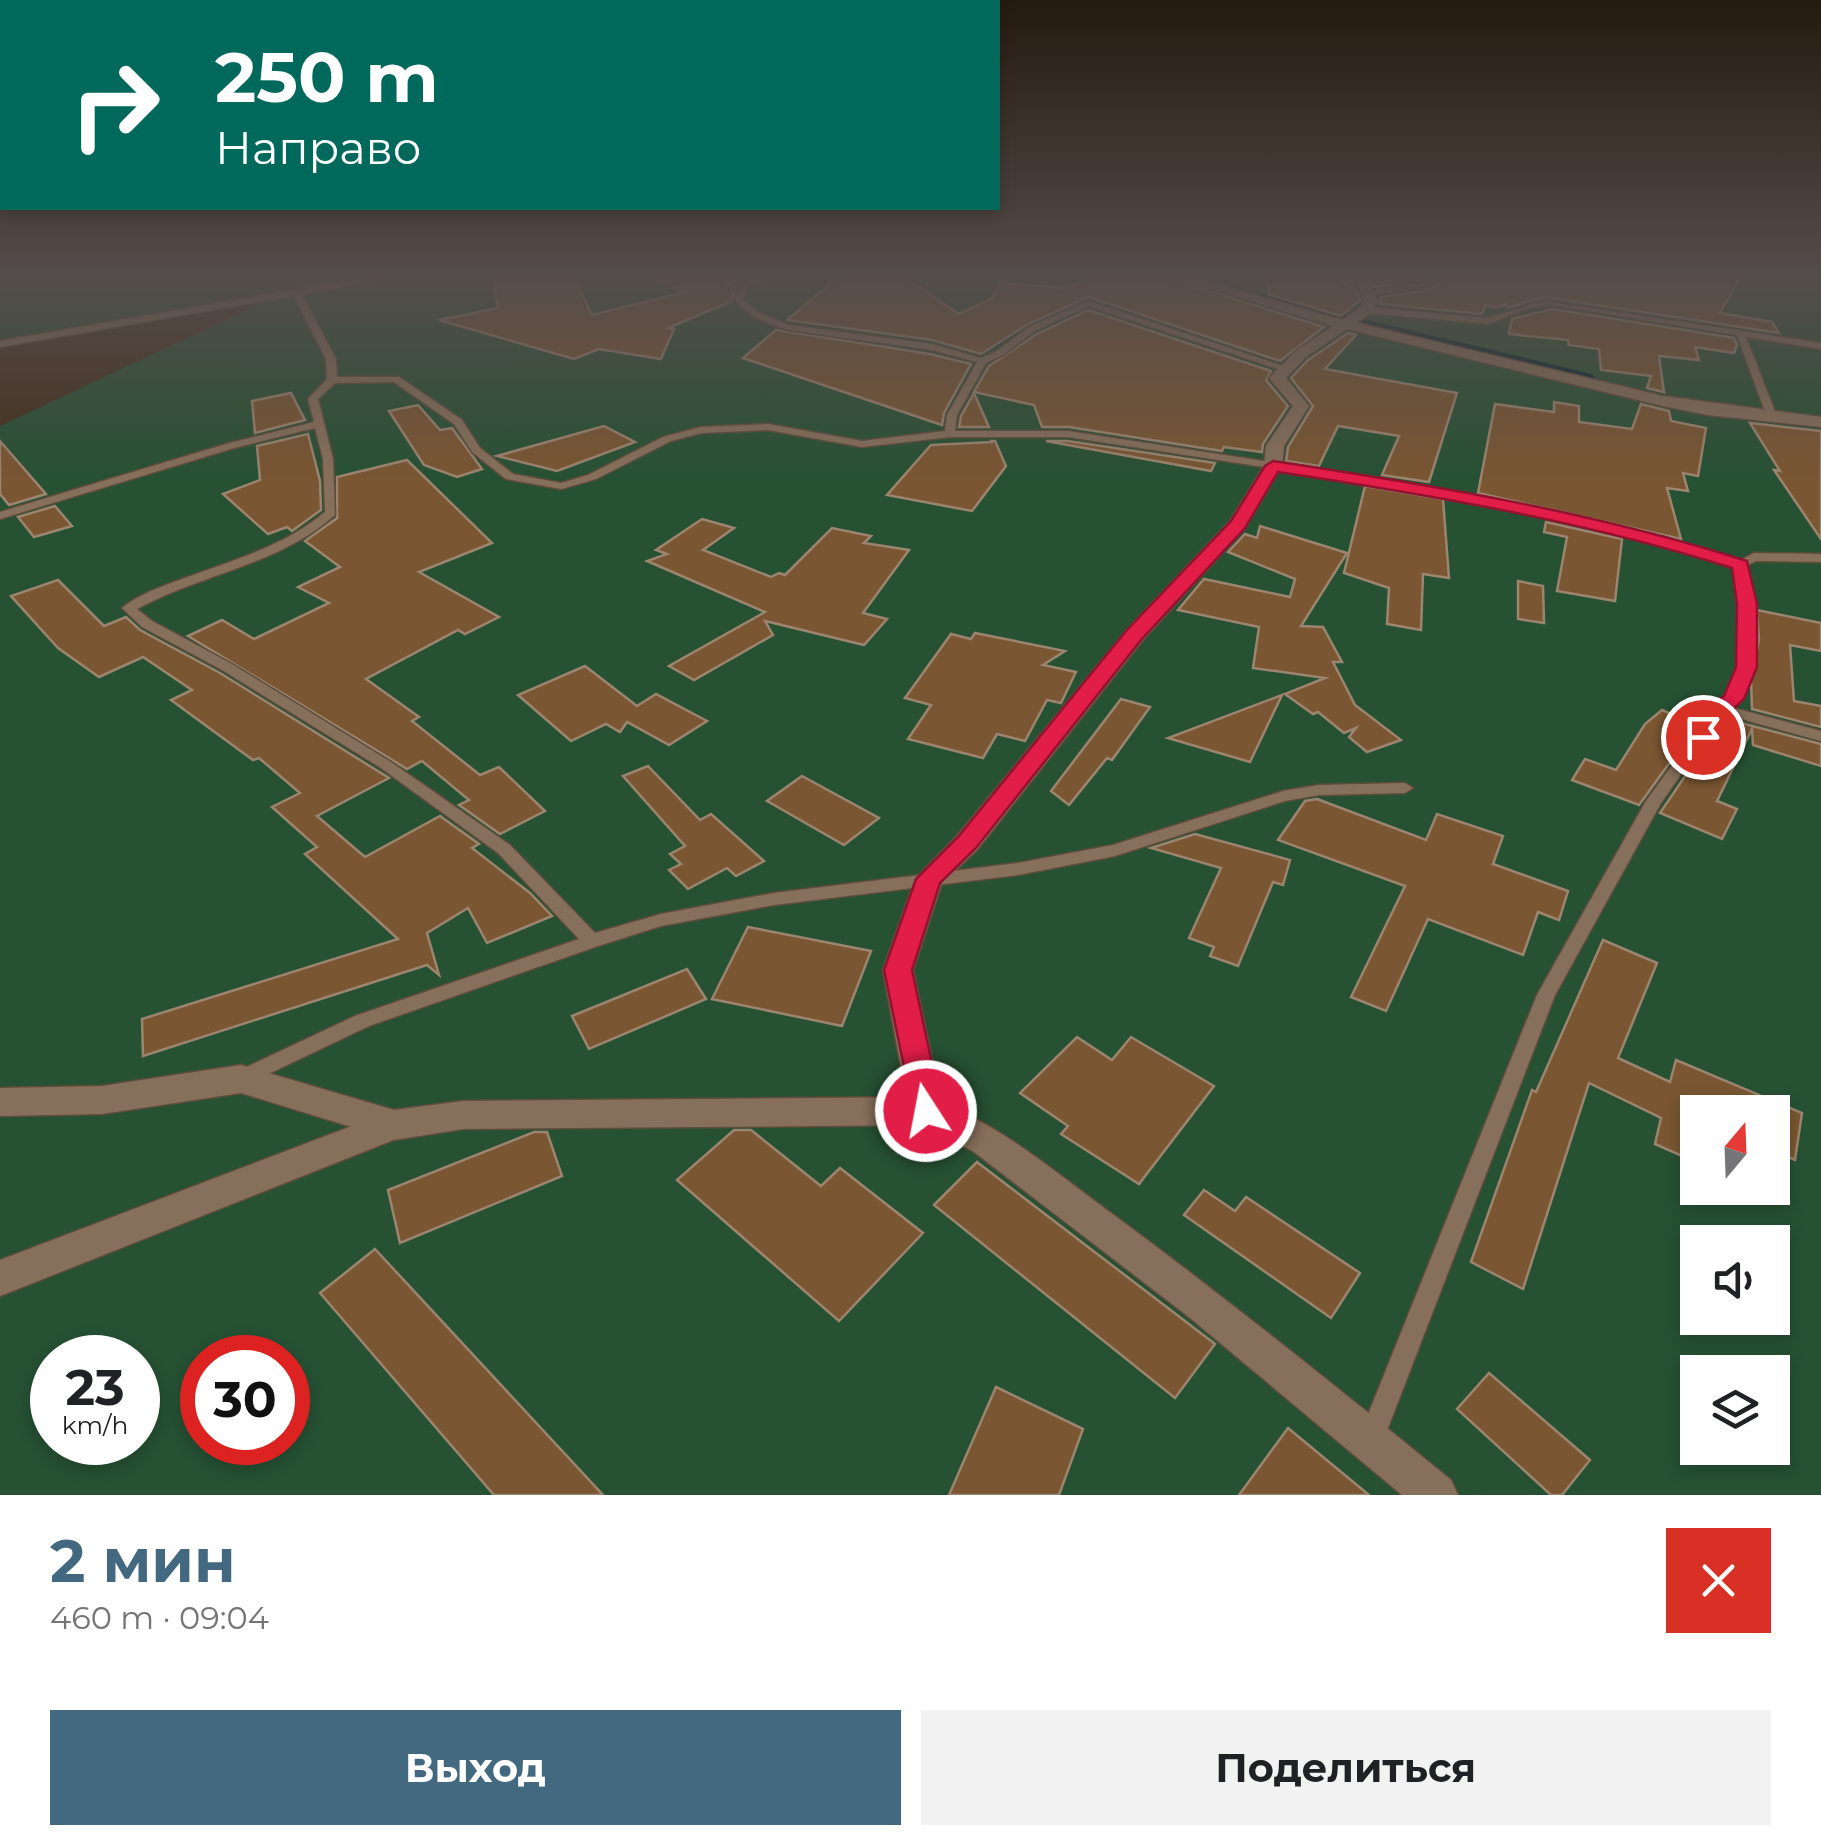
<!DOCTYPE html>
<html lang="ru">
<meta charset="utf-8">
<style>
:root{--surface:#fff;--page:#f2f2f2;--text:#202124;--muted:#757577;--accent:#436981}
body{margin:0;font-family:Montserrat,sans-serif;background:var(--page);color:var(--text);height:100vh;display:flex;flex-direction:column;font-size:38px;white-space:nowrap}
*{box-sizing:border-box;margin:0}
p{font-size:32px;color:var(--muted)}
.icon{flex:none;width:55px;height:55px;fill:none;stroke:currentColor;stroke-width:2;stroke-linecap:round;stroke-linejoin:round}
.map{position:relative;height:1495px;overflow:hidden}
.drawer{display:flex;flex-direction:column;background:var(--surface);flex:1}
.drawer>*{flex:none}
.guide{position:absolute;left:0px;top:0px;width:1000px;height:210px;box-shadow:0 5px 15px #0003;background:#00695c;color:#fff;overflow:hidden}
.needle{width:65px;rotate:19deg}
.tools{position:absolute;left:1680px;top:1095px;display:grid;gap:20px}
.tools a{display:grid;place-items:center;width:110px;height:110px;border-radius:0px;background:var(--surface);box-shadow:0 5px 15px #0003;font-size:50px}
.speed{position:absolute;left:30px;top:1335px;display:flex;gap:20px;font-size:50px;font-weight:700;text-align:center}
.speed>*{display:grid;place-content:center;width:130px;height:130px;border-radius:50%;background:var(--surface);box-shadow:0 5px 15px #0003;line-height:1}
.speed small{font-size:25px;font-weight:400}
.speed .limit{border:15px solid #d22;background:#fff;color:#111}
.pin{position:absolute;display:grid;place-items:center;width:85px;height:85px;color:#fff;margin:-42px;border:5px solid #fff;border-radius:50%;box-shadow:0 2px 10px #0007}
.me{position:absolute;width:110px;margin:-55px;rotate:349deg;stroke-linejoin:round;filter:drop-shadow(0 0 8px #0008)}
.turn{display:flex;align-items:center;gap:35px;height:210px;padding:0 50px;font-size:45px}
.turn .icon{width:130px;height:130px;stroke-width:2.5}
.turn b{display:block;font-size:70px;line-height:85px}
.round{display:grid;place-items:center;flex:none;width:105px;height:105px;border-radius:0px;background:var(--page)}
.summary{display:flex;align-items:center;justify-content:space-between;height:170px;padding:0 50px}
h1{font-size:60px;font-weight:700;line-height:75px;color:var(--accent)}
.primary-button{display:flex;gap:20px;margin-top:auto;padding:20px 50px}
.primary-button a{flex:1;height:115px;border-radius:0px;background:var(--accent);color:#fff;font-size:40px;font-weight:700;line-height:115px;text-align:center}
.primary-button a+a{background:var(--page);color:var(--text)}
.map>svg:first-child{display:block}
.green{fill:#265133;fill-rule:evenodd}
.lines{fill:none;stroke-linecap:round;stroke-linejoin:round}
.canal{fill:#01262e;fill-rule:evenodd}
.building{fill:#7a5632;stroke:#9c856f;stroke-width:2.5}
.service-casing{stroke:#5e4d3c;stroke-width:3}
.minor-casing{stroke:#5e4d3c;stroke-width:3}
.tertiary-casing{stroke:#5e4d3c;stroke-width:3}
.service{fill:#87705b;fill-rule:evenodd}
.minor{fill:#87705b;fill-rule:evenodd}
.tertiary{fill:#87705b;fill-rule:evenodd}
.route{fill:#e11d48;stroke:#92132f;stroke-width:2.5}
</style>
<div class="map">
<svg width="1821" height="1495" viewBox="0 0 1821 1495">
<rect width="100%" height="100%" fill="#432f1c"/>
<!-- green -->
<path class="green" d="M0,272H281L286,290L291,272H1821V1495H0V426L281,294L0,340ZM1698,1112H1772V1188H1698ZM1698,1242H1772V1318H1698ZM52,1358H138V1442H52ZM202,1358H288V1442H202ZM1698,1372H1772V1448H1698Z"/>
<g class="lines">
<!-- canal -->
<path class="canal" d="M1170,272H1195L1256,293L1592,374L1595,378L1585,384L1244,301Z"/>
</g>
<!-- building -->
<g class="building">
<path d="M492,272H572L592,315L686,292L641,272H712L735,288L732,301L668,328L674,329L661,359L599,349L574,359L439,320L498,308Z"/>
<path d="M885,272H897L959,314L991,299L1000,283L1064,288L1109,272H1148L1324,327L1280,361L1089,297L1028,324L981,354L932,340L787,320L835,280Z"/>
<path d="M1274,272H1329L1356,290L1360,300L1341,316L1270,295L1265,275L1273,276Z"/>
<path d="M1357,272H1438L1421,279L1375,287Z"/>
<path d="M1462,272H1743L1720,313L1772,322L1779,333L1544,297L1507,308L1506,304L1496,308L1485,305L1482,314L1380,304L1381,297L1428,290Z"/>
<path d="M1552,309L1734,338L1737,345L1734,353L1695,347L1699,360L1659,356L1664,392L1647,388L1651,376L1601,370L1599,349L1569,345L1568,340L1509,334L1512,319Z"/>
<path d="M1088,310L1271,371L1266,380L1288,406L1263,444L1262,452L1224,447L1222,451L1069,427H1042L1034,405L974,392L989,366L1037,334Z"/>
<path d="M776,330L930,354L971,364L944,413L942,425L743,358Z"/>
<path d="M1348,333L1356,335L1325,369L1457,393L1429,482L1382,475L1399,436L1338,426L1319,466L1286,461L1288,447L1313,406L1291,378L1308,360Z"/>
<path d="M291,393L305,420L255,433L252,401Z"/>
<path d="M974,393L989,427H959L961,416Z"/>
<path d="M1554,402L1579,406V422L1632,429L1641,404L1669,411L1671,421L1706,428L1698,476L1683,473L1688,491L1667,488L1681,539L1478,493L1495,404L1554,412Z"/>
<path d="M418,405L440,430L452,428L482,469L457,477L424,465L389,411Z"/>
<path d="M1750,423L1821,431V539L1774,470L1780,471Z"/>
<path d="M604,426L635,442L557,471L497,456Z"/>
<path d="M308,434L320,481L321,510L292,531L287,527L268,534L223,494L260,480L257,446Z"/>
<path d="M0,441L46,494L9,505L0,494Z"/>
<path d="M990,441H995L1006,466L972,511L887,495L931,445L993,442Z"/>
<path d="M1046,441H1068L1215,463L1211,471Z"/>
<path d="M407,460L492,543L419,572L499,617L465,634L458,630L366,679L419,717L412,721L480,775L499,767L545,811L500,834L459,805L469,800L422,761L407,769L188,636L222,620L254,639L329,603L298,587L340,567L305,541L337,518V477Z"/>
<path d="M1365,486L1443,499L1449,578L1423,574L1421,630L1387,624L1389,588L1344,573Z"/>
<path d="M55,506L72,526L34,537L18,517Z"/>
<path d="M702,519L734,528L703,550L771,577L779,573L785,575L832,528L871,536L864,543L909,550L863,613L887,619L864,645L765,621L773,635L694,680L669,666L765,612L647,561L667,554L656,550Z"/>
<path d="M1546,522L1622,539L1615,601L1557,591L1567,537L1544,532Z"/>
<path d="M1260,526L1347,553L1301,626L1323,627L1342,662H1333L1355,705L1401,740L1367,752L1349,737L1356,728L1344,733L1318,712L1313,714L1285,694L1325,678L1253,668L1259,627L1178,610L1204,579L1290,597L1295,579L1228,552L1245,534L1257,538Z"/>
<path d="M58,580L104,626L126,617L140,630L220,673L389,778L317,816L365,857L440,816L479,844L472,848L530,893L552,916L487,943L468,908L427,933L439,975L427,965L143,1056L142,1019L398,939L305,854L317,847L272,807L300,793L259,758L253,760L171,700L192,690L143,657L99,677L58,648L11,596Z"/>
<path d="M1518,581L1543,586L1544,623L1518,619Z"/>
<path d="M1757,610L1821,623V651L1790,645L1794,701L1821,706V727L1752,709L1751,680L1759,640Z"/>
<path d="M975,633L1065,651L1043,665L1076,672L1061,703L1047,700L1025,741L997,734L983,758L908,739L931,705L905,698L951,634L971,639Z"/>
<path d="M585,666L637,706L656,694L707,721L669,745L627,722L620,732L606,724L571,741L518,695Z"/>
<path d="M1282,695L1250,762L1168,738Z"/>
<path d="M1121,699L1150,707L1112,760L1107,758L1069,805L1051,791Z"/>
<path d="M1662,710L1697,725L1639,805L1572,780L1585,759L1616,770L1645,724Z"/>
<path d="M1726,719L1821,744V766L1753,745L1752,729L1717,801L1737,809L1722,839L1660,813L1715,732L1720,735Z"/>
<path d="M648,766L700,820L711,814L764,861L736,876L727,868L688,889L669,870L681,864L670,854L685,846L623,776Z"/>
<path d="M802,776L879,818L844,845L767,801Z"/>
<path d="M1317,799L1426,840L1437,814L1503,836L1493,864L1568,891L1559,920L1538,912L1523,955L1428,919L1386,1011L1351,997L1405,886L1278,840L1305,801Z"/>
<path d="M1195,834L1290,860L1283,885L1273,882L1238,966L1210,956L1214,947L1189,938L1221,868L1151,848Z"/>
<path d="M748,927L871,951L842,1026L712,999Z"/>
<path d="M1603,940L1657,963L1618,1058L1670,1082L1676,1060L1802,1113L1795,1160L1772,1150V1112H1698V1163L1655,1144L1661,1118L1589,1083L1523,1289L1471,1262L1532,1090L1536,1092Z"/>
<path d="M687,969L706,999L589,1049L572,1016Z"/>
<path d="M1077,1037L1112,1060L1131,1037L1214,1086L1139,1184L1061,1134L1068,1126L1020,1093Z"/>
<path d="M734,1130H751L821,1186L840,1168L923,1233L839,1321L677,1180Z"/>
<path d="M534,1132H547L562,1176L400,1243L388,1190Z"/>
<path d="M977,1162L1215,1344L1175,1398L934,1205Z"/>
<path d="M1204,1190L1235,1211L1246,1197L1360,1273L1331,1318L1184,1215Z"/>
<path d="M375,1249L603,1495H494L320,1293Z"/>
<path d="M1489,1373L1590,1460L1562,1495H1551L1457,1409Z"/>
<path d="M996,1387L1083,1429L1059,1495H949Z"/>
<path d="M1288,1428L1369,1495H1239Z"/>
</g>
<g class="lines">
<defs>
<g id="service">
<path d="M394,272H411L302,295L336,359L337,377H399L462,420L480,448L513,474L561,483L588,475L663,437L701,427L768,424L862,441L945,431L947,415L977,362L931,350L788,330C767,323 748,317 735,299L740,286L716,272H726L745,282L774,272H786L747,286L743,299L757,312L789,325L932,344L981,358L997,351L1029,327L1088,301L1292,369L1284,371L1088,306L1035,331L1003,355L986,363L957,415L955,431H1068L1427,486L1664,537L1739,561L1754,553L1821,554V562L1756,561L1746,566C1755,614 1766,669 1730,707L1821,731V741L1723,714L1661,803L1555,995L1381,1446L1372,1450L1363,1446L1359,1437L1537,995L1646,801L1715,706C1752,668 1742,615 1734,567L1661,544L1427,492L1068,437H950L862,447L768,430L701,433L671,441L596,479L561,489L506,479L472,452L454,424L394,382L335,383L318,399L333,459L335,515C279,565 201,574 137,609L152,621L232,664L391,762L510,845L595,933L661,914L774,893L1018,863L1113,845L1283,791L1319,785L1405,783L1413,788L1405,793L1319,795L1285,801L1115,856L1018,875L774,905L661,926L598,946L369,1026L243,1086L236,1084L233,1078L236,1072L355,1016L579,939L498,853L381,768L222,670L142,627L122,608C139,594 163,586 185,578C234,560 285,546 325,512L323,459L315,428L234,448L0,519V512L226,444L314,422L308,399L327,379L326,359L294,296L0,347V341Z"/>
<path d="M1448,272H1458C1433,290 1400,292 1370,294L1366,292L1422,283Z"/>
<path d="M1543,301L1821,343V349L1746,337L1777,417L1772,420L1767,417L1737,335L1552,305L1530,308L1488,324L1366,313L1362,310L1366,307L1488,318Z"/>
</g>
<g id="minor">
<path d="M1155,272H1175L1342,320L1360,308L1364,300L1359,287L1333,272C1356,272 1369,278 1378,300L1371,313L1356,323L1663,396L1821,417V427L1708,415L1663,406L1347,329L1306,357L1286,378L1309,406L1284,446L1282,466L1245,528L1142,641L977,850L942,883L913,970L943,1111L938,1121L926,1125L914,1121L909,1111L883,970L915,879L957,836L1126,631L1230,521L1264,466L1266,446L1293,406L1269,378L1296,351L1333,326Z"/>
<path d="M394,1110L406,1115L411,1125L406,1135L0,1296V1260Z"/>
</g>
<path id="tertiary" d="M241,1065L394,1110L463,1101L926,1097C994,1120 1050,1168 1107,1210C1225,1297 1338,1388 1451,1480L1458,1495H1402L1189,1317L974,1152L922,1125L463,1129L394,1140L241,1093L102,1114L0,1116V1088L102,1086Z"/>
</defs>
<!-- service casing -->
<use href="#service" class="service-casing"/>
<!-- minor casing -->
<use href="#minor" class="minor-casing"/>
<!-- tertiary casing -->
<use href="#tertiary" class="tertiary-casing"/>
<!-- service -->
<use href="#service" class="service"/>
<!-- minor -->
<use href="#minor" class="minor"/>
<!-- tertiary -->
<use href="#tertiary" class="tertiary"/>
</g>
<!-- sky -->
<linearGradient id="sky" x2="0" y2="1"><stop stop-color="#251a0f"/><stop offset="0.57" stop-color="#554d4b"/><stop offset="1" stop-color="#554d4b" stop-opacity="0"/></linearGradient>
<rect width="1821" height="481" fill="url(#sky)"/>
<!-- route -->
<path class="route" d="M1273,461C1433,485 1593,512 1747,561L1757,604V667L1744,699L1729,713L1711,742H1695L1692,737L1712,704L1724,696L1736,667L1737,604L1732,568C1584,521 1431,495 1278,472L1245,528L1141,640L976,848L940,883L912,970L942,1111L937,1120L926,1124L915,1120L884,970L916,879L958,837L1126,631L1231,521L1265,466Z"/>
</svg>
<div class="tools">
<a><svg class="needle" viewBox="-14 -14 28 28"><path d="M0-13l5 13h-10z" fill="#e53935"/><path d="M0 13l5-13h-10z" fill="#757577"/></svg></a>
<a><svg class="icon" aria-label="sound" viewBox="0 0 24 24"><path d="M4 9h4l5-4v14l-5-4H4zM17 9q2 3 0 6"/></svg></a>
<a><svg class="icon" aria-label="layers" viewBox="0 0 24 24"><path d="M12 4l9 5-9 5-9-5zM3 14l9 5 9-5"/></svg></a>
</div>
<div class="speed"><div>23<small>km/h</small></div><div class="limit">30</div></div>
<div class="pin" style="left:1703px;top:737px;background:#d93025"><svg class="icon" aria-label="arrive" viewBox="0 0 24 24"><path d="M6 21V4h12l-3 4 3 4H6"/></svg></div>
<svg class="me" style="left:926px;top:1111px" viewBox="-20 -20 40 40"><circle r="17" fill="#e11d48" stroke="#fff" stroke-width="3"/><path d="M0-11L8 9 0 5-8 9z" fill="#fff"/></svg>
<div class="guide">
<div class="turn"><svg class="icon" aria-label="right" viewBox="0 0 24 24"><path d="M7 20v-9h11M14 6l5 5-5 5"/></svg><div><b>250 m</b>Направо</div></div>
</div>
</div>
<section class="drawer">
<div class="summary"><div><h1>2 мин</h1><p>460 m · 09:04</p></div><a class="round" style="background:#d93025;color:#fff"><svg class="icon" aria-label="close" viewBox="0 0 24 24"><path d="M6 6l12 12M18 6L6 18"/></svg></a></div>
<div class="primary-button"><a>Выход</a><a>Поделиться</a></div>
</section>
